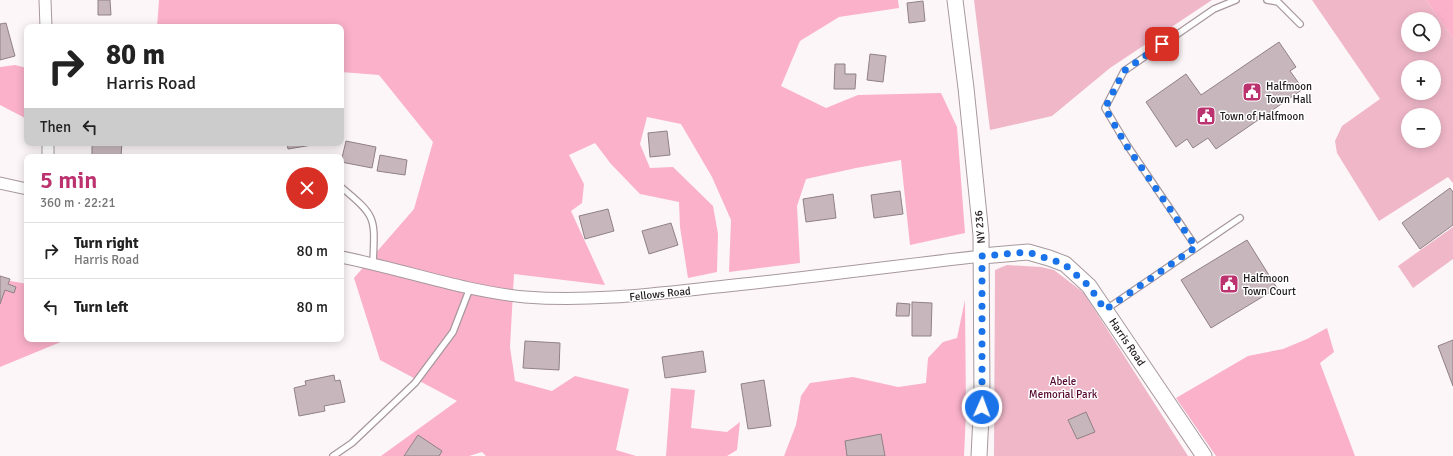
<!DOCTYPE html>
<meta charset="utf-8">
<style>
:root{--surface:#fff;--page:#f6f6f6;--text:#222;--muted:#767676;--line:#e0e0e0;--accent:#bb326f}
body{margin:0;font-family:Signika,sans-serif;background:var(--page);color:var(--text);height:100vh;display:flex;flex-direction:column;font-size:15px;white-space:nowrap}
*{box-sizing:border-box;margin:0}
p{font-size:13px;color:var(--muted)}
.icon{flex:none;width:22px;height:22px;fill:none;stroke:currentColor;stroke-width:2;stroke-linecap:round;stroke-linejoin:round}
.map{position:relative;flex:1;overflow:hidden}
.drawer{position:absolute;left:24px;top:154px;width:320px;height:188px;display:flex;flex-direction:column;background:var(--surface);border-radius:8px;box-shadow:0 2px 10px #0003}
.drawer>*{flex:none}
.hud{position:absolute;left:24px;top:24px;width:320px;height:122px;border-radius:8px;box-shadow:0 2px 10px #0003;background:#fff;color:var(--text);overflow:hidden}
.buttons{position:absolute;left:1401px;top:12px;display:grid;gap:8px}
.buttons a{display:grid;place-items:center;width:40px;height:40px;border-radius:50%;background:var(--surface);box-shadow:0 2px 10px #0003;font-size:20px}
.pin{position:absolute;display:grid;place-items:center;width:34px;height:34px;color:#fff;margin:-17px;border-radius:8px;box-shadow:0 2px 6px #0006}
.me{position:absolute;width:44px;margin:-22px;rotate:2deg;stroke-linejoin:round;filter:drop-shadow(0 0 3px #0008)}
.turn{display:flex;align-items:center;gap:14px;height:84px;padding:0 16px;font-size:18px}
.turn .icon{width:52px;height:52px;stroke-width:2.5}
.turn b{display:block;font-size:28px;line-height:34px}
.then{display:flex;align-items:center;height:38px;padding:0 16px;background:#0003;gap:8px;font-size:15px}
.round{display:grid;place-items:center;flex:none;width:42px;height:42px;border-radius:21px;background:var(--page)}
.headline{display:flex;align-items:center;justify-content:space-between;height:68px;padding:0 16px}
h1{font-size:24px;font-weight:600;line-height:30px;color:var(--accent)}
ul{padding:0;list-style:none}
li{display:flex;align-items:center;gap:12px;height:56px;padding:0 16px;border-top:1px solid var(--line)}
li div{flex:1}
li b{display:block;font-size:15px}
li em{font-style:normal}
.map>svg:first-child{display:block}
.green{fill:#f0b7c9;fill-rule:evenodd}
.forest{fill:#fab1c9}
.building{fill:#c7b7bc;stroke:#908186}
.lines{fill:none;stroke-linecap:round;stroke-linejoin:round}
.lane-casing{stroke:#a7989c;stroke-width:8}
.street-casing{stroke:#a7989c;stroke-width:13}
.secondary-casing{stroke:#a7989c;stroke-width:17}
.lane{stroke:#fff;stroke-width:5.5}
.street{stroke:#fff;stroke-width:11}
.secondary{stroke:#fff;stroke-width:15}
.route{stroke:#1a73e8;stroke-width:7;stroke-dasharray:0 12.6}
.labels{text-anchor:middle;dominant-baseline:central;stroke-width:3;stroke-linejoin:round;paint-order:stroke}
.poi-label{font-size:11px;fill:#201a1c;stroke:#fff;text-anchor:start}
.street-label{font-size:11px;fill:#201a1c;stroke:#fff}
.park-label{font-size:11px;fill:#55062d;stroke:#fff}
</style>
<div class="map">
<svg width="1453" height="456" viewBox="0 0 1453 456">
<rect width="100%" height="100%" fill="#fdf6f8"/>
<!-- green -->
<g class="green">
<path d="M974,0H1212L1110,68L1052,116L990,130Z"/>
<path d="M1312,0H1426L1453,38V183L1448,177L1379,221L1337,153L1335,141L1342,126L1380,99ZM1408,19H1434V45H1408ZM1408,67H1434V93H1408ZM1408,115H1434V141H1408Z"/>
<path d="M1453,227V259L1413,288L1398,266Z"/>
<path d="M1007,265L1041,267L1054,270L1084,293L1188,456H994L995,270Z"/>
</g>
<!-- forest -->
<g class="forest">
<path d="M159,0H898L899,8L839,17L800,41L781,86L826,108L858,95L941,93L957,127L965,233L910,245L901,160L856,168L806,179L797,206L800,263L729,272L731,220L712,177L681,124L647,117L640,144L650,168L673,167L713,206L718,234L717,272L688,278L680,227L679,202L640,194L611,164L595,143L569,155L584,184L582,203L571,211L605,285L514,274L510,347L515,381L552,391L575,376L629,389L616,450L636,456H486L482,452L469,456H381L457,401L380,360L354,278L414,209L433,142L379,75L341,72V27H157Z"/>
<path d="M1426,0H1453V38Z"/>
<path d="M15,65L27,68V119L0,105V67Z"/>
<path d="M0,279L27,284V339H68L0,367Z"/>
<path d="M965,300L966,413L964,456H784L796,425L801,396L810,383L853,377L898,387L926,383L928,358L943,342L957,338Z"/>
<path d="M1327,328L1334,352L1320,363L1355,456H1216L1176,398L1248,356L1283,349L1307,339Z"/>
<path d="M671,388L695,390L691,428L727,432L740,422L737,450L727,456H666Z"/>
</g>
<!-- building -->
<g class="building">
<path d="M98,0H110L111,15H98Z"/>
<path d="M923,1L925,21L909,23L907,3Z"/>
<path d="M6,23L15,56L0,60V24Z"/>
<path d="M1279,42L1296,67L1290,71L1303,89L1216,149L1208,138L1193,148L1187,139L1176,147L1146,102L1186,74L1201,95Z"/>
<path d="M870,54L886,56L883,82L867,80Z"/>
<path d="M835,64H845V74H856L855,89H834Z"/>
<path d="M667,131L670,155L650,157L648,133Z"/>
<path d="M346,141L376,147L372,168L341,162Z"/>
<path d="M92,143H122L121,156H131V157H92Z"/>
<path d="M287,143H318V144L288,149Z"/>
<path d="M380,155L407,160L405,175L377,171Z"/>
<path d="M1450,188L1453,192V225L1420,249L1402,223Z"/>
<path d="M900,191L903,214L874,218L871,195Z"/>
<path d="M833,194L836,218L806,222L803,199Z"/>
<path d="M608,209L614,231L585,239L579,216Z"/>
<path d="M671,223L678,245L649,254L642,231Z"/>
<path d="M1247,240L1277,288L1211,328L1181,280Z"/>
<path d="M0,276L10,279L8,284L16,287L14,293L5,290L0,304Z"/>
<path d="M912,302L932,303L931,336H912Z"/>
<path d="M897,303L910,304L909,316H896Z"/>
<path d="M1453,340V386L1438,346Z"/>
<path d="M525,341L560,343L559,370L523,368Z"/>
<path d="M703,351L706,372L665,378L662,357Z"/>
<path d="M334,375L335,381L340,380L345,402L324,406L325,411L299,416L294,388L306,385L305,381Z"/>
<path d="M764,380L771,426L748,429L741,384Z"/>
<path d="M1086,412L1095,432L1077,439L1068,420Z"/>
<path d="M881,434L885,456H847L845,441Z"/>
<path d="M418,435L442,451L439,456H404Z"/>
</g>
<g class="lines">
<defs>
<g id="lane">
<path d="M1267,0L1278,2L1300,24"/>
<path d="M341,187C377,217 375,217 373,263"/>
<path d="M1196,247L1127,145L1105,108L1124,71L1214,9L1236,0"/>
<path d="M1105,310L1240,218"/>
<path d="M333,456L352,443L415,383L453,332L470,288"/>
</g>
<g id="street">
<path d="M45,0L46,27"/>
<path d="M48,157V143"/>
<path d="M0,183L27,189"/>
<path d="M341,257C403,269 462,291 525,297C590,302 652,294 717,287C805,278 894,266 982,256"/>
</g>
<g id="secondary">
<path d="M955,0L966,88L981,235L982,397L979,456"/>
<path d="M982,256L1028,252L1049,258L1065,264L1089,286L1204,456"/>
</g>
</defs>
<!-- lane casing -->
<use href="#lane" class="lane-casing"/>
<!-- street casing -->
<use href="#street" class="street-casing"/>
<!-- secondary casing -->
<use href="#secondary" class="secondary-casing"/>
<!-- lane -->
<use href="#lane" class="lane"/>
<!-- street -->
<use href="#street" class="street"/>
<!-- secondary -->
<use href="#secondary" class="secondary"/>
</g>
<g class="lines">
<!-- route -->
<path class="route" d="M982,407V256L1028,252L1064,264L1089,286L1105,310L1196,247L1126,145L1105,108L1124,71L1162,44"/>
</g>
<!-- icons -->
<defs>
<symbol id="civic-square" viewBox="-11 -11 22 22"><rect x="-9" y="-9" width="18" height="18" rx="4" fill="#bb326f" stroke="#fff"/><path d="M-.6-6.5H3V-4.5H.6V-3L4-1V1h2V6H-6V1h2V-1L-.6-3ZM-1.2 2.5V6h2.4V2.5Z" fill="#fff"/></symbol>
</defs>
<g fill-rule="evenodd">
<use href="#civic-square" x="1241" y="81" width="22" height="22"/>
<use href="#civic-square" x="1195" y="105" width="22" height="22"/>
<use href="#civic-square" x="1218" y="273" width="22" height="22"/>
</g>
<g class="labels">
<!-- poi labels -->
<g class="poi-label">
<text x="1266" y="86">Halfmoon<tspan x="1266" dy="13">Town Hall</tspan></text>
<text x="1220" y="116">Town of Halfmoon</text>
<text x="1243" y="278">Halfmoon<tspan x="1243" dy="13">Town Court</tspan></text>
</g>
<!-- street labels -->
<g class="street-label">
<text transform="translate(980 227) rotate(-95)">NY 236</text>
<text transform="translate(660 294) rotate(-6)">Fellows Road</text>
<text transform="translate(1127 342) rotate(56)">Harris Road</text>
</g>
<!-- park labels -->
<g class="park-label">
<text x="1063" y="381">Abele<tspan x="1063" dy="13">Memorial Park</tspan></text>
</g>
</g>
</svg>
<div class="buttons">
<a><svg class="icon" aria-label="search" viewBox="0 0 24 24"><circle cx="10" cy="10" r="6"/><path d="M15 15l6 6"/></svg></a>
<a>+</a>
<a>−</a>
</div>
<div class="pin" style="left:1162px;top:44px;background:#d93025"><svg class="icon" aria-label="arrive" viewBox="0 0 24 24"><path d="M6 21V4h12l-3 4 3 4H6"/></svg></div>
<svg class="me" style="left:982px;top:407px" viewBox="-20 -20 40 40"><circle r="17" fill="#1a73e8" stroke="#fff" stroke-width="3"/><path d="M0-11L8 9 0 5-8 9z" fill="#fff"/></svg>
<div class="hud">
<div class="turn"><svg class="icon" aria-label="right" viewBox="0 0 24 24"><path d="M7 20v-9h11M14 6l5 5-5 5"/></svg><div><b>80 m</b>Harris Road</div></div>
<div class="then">Then<svg class="icon" aria-label="left" viewBox="0 0 24 24"><path d="M17 20v-9H6M10 6l-5 5 5 5"/></svg></div>
</div>
<section class="drawer">
<div class="headline"><div><h1>5 min</h1><p>360 m · 22:21</p></div><a class="round" style="background:#d93025;color:#fff"><svg class="icon" aria-label="close" viewBox="0 0 24 24"><path d="M6 6l12 12M18 6L6 18"/></svg></a></div>
<ul>
<li><svg class="icon" aria-label="right" viewBox="0 0 24 24"><path d="M7 20v-9h11M14 6l5 5-5 5"/></svg><div><b>Turn right</b><p>Harris Road</p></div><em>80 m</em></li>
<li><svg class="icon" aria-label="left" viewBox="0 0 24 24"><path d="M17 20v-9H6M10 6l-5 5 5 5"/></svg><div><b>Turn left</b></div><em>80 m</em></li>
</ul>
</section>
</div>
